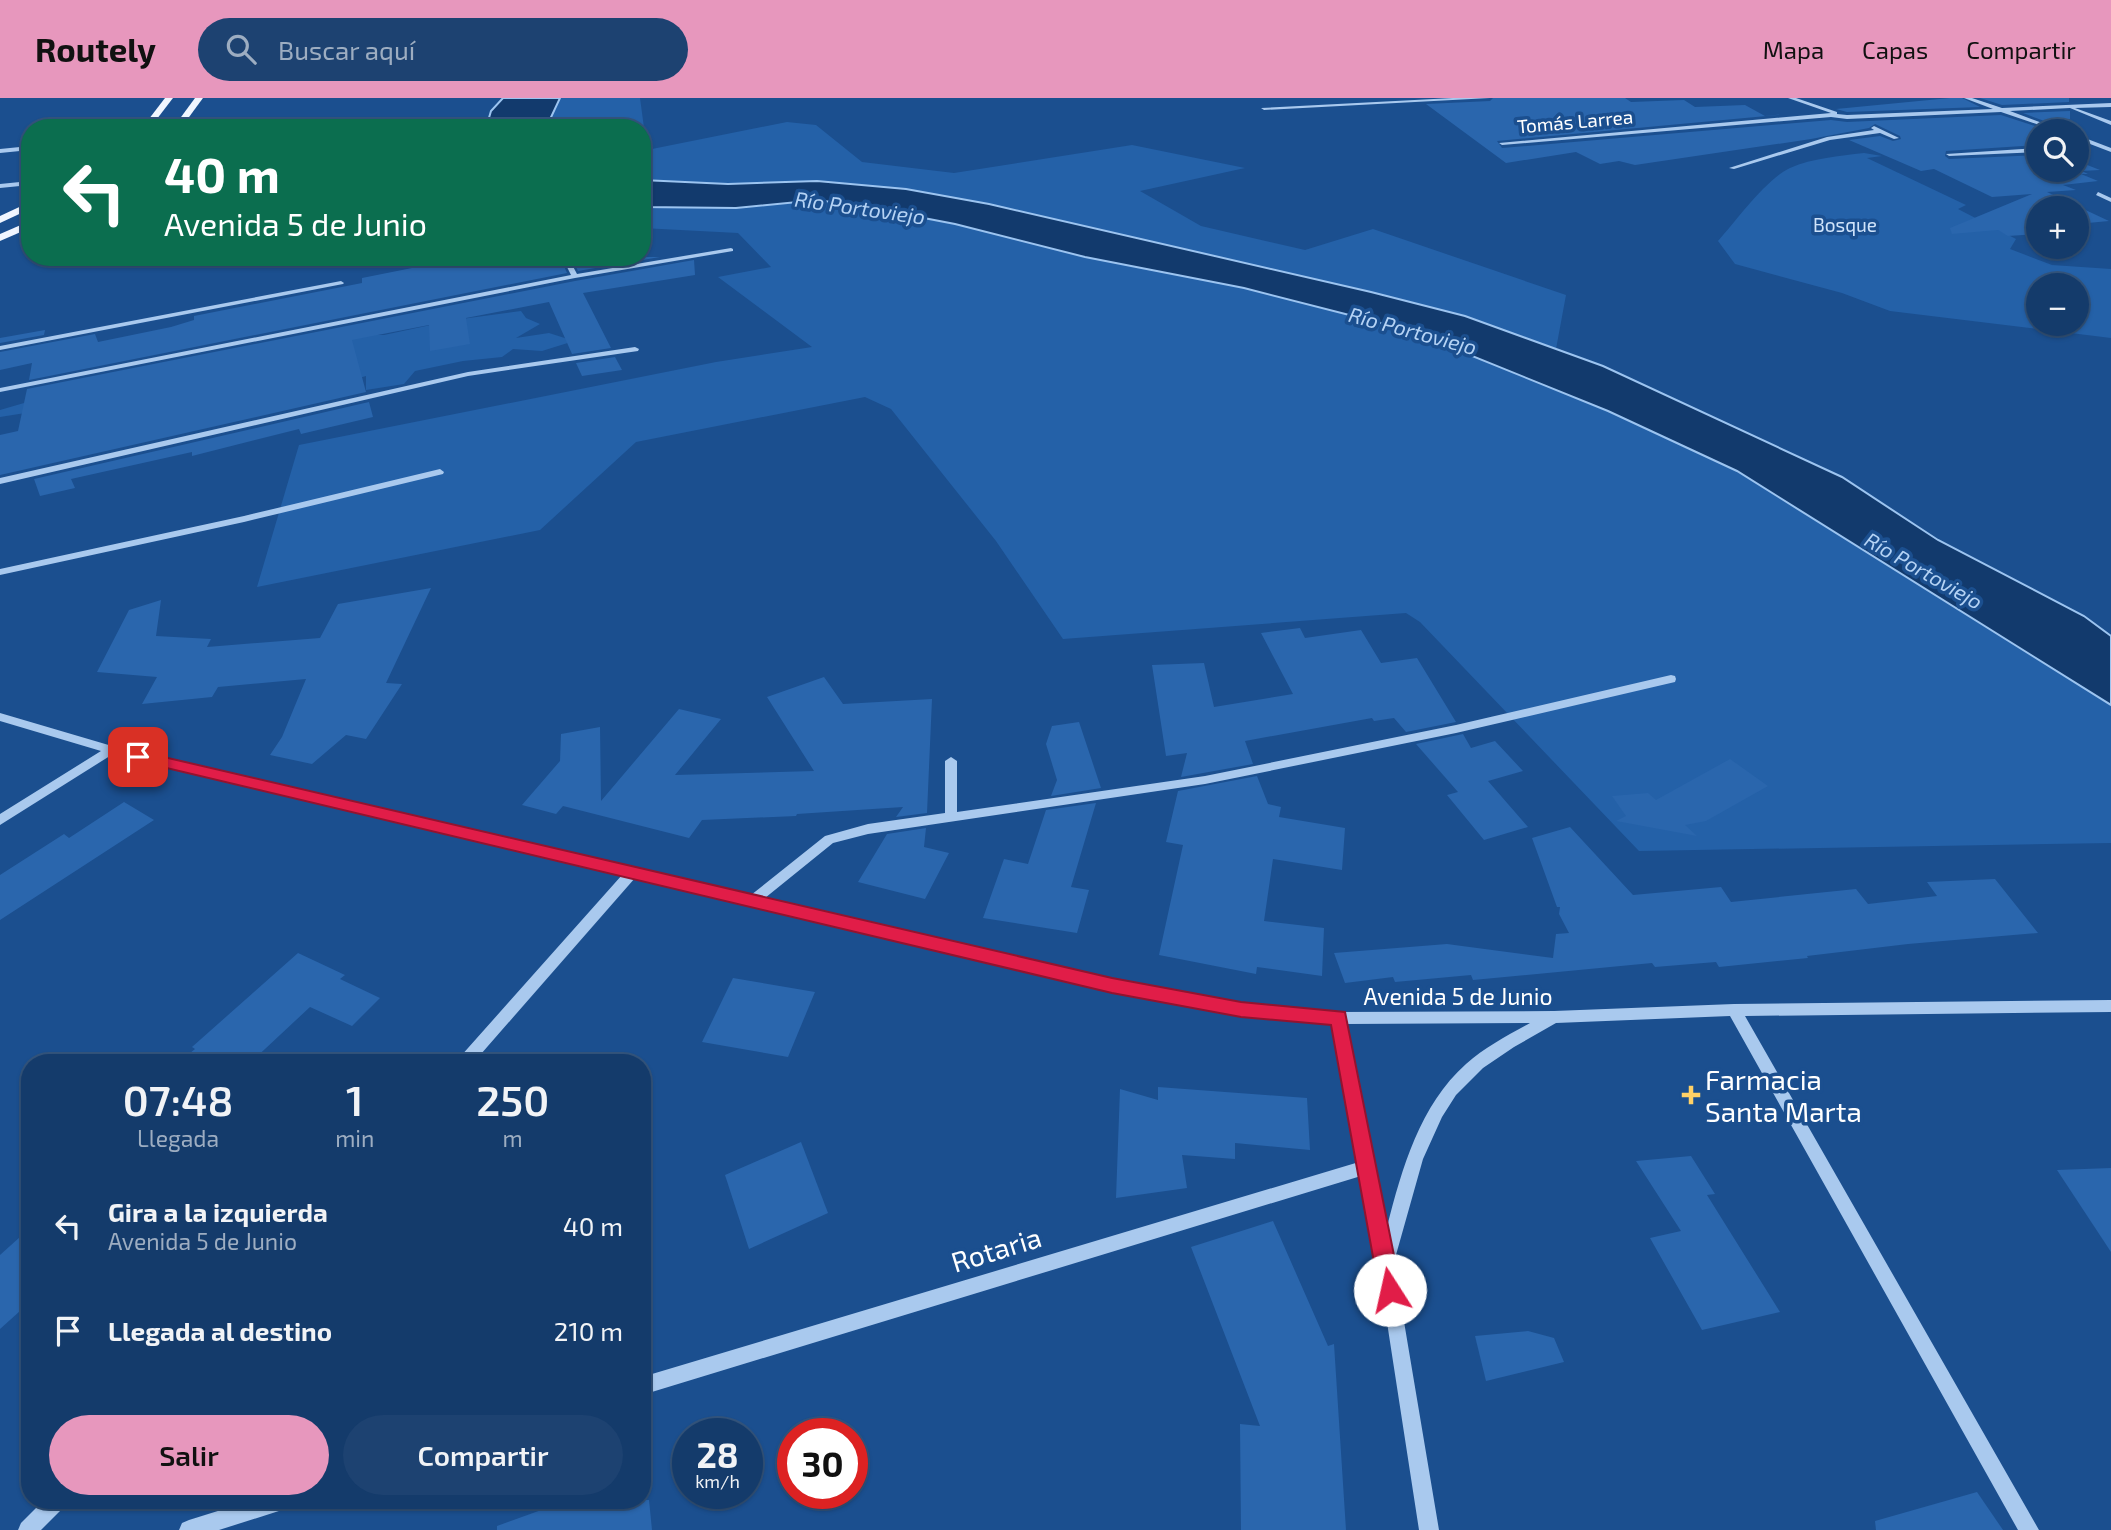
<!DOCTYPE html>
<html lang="es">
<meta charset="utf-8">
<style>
:root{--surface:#143b6b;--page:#1d4271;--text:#f1f3f6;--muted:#9dadc1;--line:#33557e;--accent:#e797bd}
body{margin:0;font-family:"Exo 2",sans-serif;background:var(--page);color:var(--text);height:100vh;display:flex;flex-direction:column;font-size:26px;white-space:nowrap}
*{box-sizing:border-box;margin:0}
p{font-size:23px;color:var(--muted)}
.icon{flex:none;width:38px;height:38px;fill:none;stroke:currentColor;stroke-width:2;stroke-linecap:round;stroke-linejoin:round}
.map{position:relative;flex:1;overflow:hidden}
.side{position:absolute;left:21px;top:956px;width:630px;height:455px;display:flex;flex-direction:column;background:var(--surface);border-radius:28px;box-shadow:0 2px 5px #0004,0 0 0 2px var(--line)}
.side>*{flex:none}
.banner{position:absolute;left:21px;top:21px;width:630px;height:147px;border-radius:28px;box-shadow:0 2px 5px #0004,0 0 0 2px var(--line);background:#0b6e4f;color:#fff;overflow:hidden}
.fabs{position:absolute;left:2026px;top:21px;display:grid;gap:14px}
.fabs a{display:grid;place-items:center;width:63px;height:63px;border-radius:50%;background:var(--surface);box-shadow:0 2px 5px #0004,0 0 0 2px var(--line);font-size:35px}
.speed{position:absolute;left:672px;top:1320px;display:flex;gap:14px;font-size:35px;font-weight:700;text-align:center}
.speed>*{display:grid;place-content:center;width:91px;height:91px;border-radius:50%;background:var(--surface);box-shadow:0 2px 5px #0004,0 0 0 2px var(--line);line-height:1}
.speed small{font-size:18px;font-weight:400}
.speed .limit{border:10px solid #d22;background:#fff;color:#111}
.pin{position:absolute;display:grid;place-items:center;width:60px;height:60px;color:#fff;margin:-30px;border-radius:14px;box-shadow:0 4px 10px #0006}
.me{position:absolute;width:77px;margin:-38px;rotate:350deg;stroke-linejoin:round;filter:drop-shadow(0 0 5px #0008)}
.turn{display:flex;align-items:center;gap:24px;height:147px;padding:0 28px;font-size:32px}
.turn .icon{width:91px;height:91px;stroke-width:2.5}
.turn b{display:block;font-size:49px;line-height:60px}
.eta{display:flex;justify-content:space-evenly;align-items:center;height:119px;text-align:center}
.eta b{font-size:42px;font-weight:600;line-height:49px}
.action{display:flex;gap:14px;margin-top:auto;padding:14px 28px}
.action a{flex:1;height:80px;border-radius:42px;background:var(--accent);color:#111;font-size:28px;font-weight:600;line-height:80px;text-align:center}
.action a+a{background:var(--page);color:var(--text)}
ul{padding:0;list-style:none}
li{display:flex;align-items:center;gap:21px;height:105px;padding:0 28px}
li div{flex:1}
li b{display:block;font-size:26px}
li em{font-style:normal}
header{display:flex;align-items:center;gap:42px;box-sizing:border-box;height:98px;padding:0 35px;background:var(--accent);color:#111}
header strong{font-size:33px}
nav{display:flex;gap:38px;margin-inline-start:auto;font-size:24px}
.search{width:490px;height:63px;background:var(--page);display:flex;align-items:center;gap:18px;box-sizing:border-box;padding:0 24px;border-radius:38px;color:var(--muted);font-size:26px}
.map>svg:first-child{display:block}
.green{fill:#2461a8;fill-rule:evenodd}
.water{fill:#123a6d;stroke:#9cc4f0;stroke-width:2}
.building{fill:#2a66ad}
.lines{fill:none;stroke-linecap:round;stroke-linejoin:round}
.minor{fill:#a9c9ee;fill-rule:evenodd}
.major{fill:#f0f6ff;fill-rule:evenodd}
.route{fill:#e11d48;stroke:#92132f;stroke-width:2}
.poi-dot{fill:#ffd166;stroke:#1b4f8f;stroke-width:2.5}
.labels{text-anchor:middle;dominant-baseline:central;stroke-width:7;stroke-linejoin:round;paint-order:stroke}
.far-street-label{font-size:19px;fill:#fff;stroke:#1b4f8f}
.far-park-label{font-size:19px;fill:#cfe3fa;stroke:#1b4f8f}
.far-water-label{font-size:21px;font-style:italic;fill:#b5d3f5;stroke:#1b4f8f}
.street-label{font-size:23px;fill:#fff;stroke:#1b4f8f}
.near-poi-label{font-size:28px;fill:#fff;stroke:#1b4f8f;text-anchor:start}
.near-street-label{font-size:28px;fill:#fff;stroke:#1b4f8f}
</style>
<header>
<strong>Routely</strong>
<div class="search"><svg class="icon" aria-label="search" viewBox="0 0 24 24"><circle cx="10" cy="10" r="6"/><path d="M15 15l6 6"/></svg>Buscar aquí</div>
<nav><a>Mapa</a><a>Capas</a><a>Compartir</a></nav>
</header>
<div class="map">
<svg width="2111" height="1432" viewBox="0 0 2111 1432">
<rect width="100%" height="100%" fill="#1b4f8f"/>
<!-- green -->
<g class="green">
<path d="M560,0H640L647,52L787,24L816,27L862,64L954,75L1132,47L1245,70L1140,93L1201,128L1305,152L1373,131L1566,197L1556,251L1465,218L989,106L906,91L817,83L728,86L642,82V30H546Z"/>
<path d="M1864,55L1882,58L1867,60L1966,107L1958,111L2016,141L2010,151L2052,167L2111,171V240L1890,213L1842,195L1735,166L1718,143C1735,124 1767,80 1790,70C1813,60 1839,58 1864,55ZM2039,187H2077V226H2039Z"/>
<path d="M818,102L955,126L1085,159L1244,190L1407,232L1495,265L1608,313L1737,373L2111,607V745L1639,753L1420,524L1406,515L1063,541L996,443L891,311L865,299L636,344L540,432L257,489L299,347L716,264L812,249L718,179L771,169L738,135L642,130V110H736Z"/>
<path d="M521,213L526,220L540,226L516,240L549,235L574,243L542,253L513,251L502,259L463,263L415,273L404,286L366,292V278L330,288L57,310L0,319V312L24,305L364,237H384L454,222Z"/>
</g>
<!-- water -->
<g class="water">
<path d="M503,0H560L546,30H486L491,13Z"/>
<path d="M642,82L728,86L817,83L906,91L989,106L1371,194L1465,218L1603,268L1842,379L1938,442L2084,518L2111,538V607L1737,373L1608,313L1408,232L1244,190L1085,159L955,126L877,111L818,102L736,110L642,109Z"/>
</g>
<!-- building -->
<g class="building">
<path d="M1493,0H1625L1631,4L1684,2L1695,9L1745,7L1765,18L1819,13L1497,43L1502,50L1831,22L1847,24L2001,17L2050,33H2039V47L1946,53L1945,58L1949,61L2039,57V72H2077V63L2100,72L2082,73L2088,76H2081L2098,83L2063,87L2076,92L2047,94L2109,123L2077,126V110H2039V136L2008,138L1998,132L1952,136L1950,130L2032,96L1992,99L1934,71L1921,73L1849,42L1880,38L1893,43L1901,41L1900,38L1875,26L1869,30L1811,41L1635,67L1619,63L1600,66L1576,54L1506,65L1426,6L1490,3Z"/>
<path d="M1950,0H1962L1980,9L1847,14L1836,11Z"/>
<path d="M1980,0H2069V4L2002,7Z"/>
<path d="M2070,13V21L2047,24L2023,15Z"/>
<path d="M467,159H560L567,175L29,282L32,265L0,272V254L95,236L98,244L171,229L194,222V218L362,185V180Z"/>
<path d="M571,159H660L578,173Z"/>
<path d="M694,162L695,177L583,195L611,250L572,256L549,204L466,220L470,246L430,253L429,227L352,242L366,294L0,377V337L18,333L27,291L575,183Z"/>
<path d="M45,232L44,237L0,245V240Z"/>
<path d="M615,259L622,272L582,278L576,265Z"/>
<path d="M369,304L373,319L301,336L299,331L192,358V354L71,381L75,390L40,398L34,381Z"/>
<path d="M431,490L386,585L402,586L366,641L346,637L312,666L270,657L282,639L306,581L218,589L212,599L142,606L157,579L97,574L129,512L161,502L156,538L211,541L207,549L320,540L338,506Z"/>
<path d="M1300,530L1305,540L1361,532L1381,565L1417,560L1456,624L1406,634L1394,620L1374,623L1372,620L1245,643L1253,666L1181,679L1187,655L1166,658L1152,567L1204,565L1214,609L1293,596L1261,535Z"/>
<path d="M824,579L843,606L932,601L927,715L896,719L903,709L797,716L796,718L702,722L689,740L563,708L556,716L522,707L560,663L561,636L600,629L601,703L679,611L721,621L675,677L814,673L767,599Z"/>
<path d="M1079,624L1101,690L1051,698L1057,682L1046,646L1052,628Z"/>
<path d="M1463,636L1471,650L1495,643L1523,673L1488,683L1528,729L1484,742L1447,697L1458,694L1416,646Z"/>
<path d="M1730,661L1768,688L1706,723L1685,727L1697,738L1616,723L1626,718L1612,698L1648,695L1656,702Z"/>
<path d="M1257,678L1268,706L1281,709L1279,719L1345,730L1342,772L1273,761L1264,823L1324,830L1322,878L1257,869L1256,876L1159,857L1183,747L1166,744L1178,693Z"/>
<path d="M124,704L154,722L0,822V777L64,736L69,740Z"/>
<path d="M1096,705L1071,789L1089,792L1077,835L983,820L1004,761L1028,766L1046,712Z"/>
<path d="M1570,729L1633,797L1721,789L1731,804L1856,791L1868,806L1937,798L1927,784L1995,781L2038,835L1908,846L1807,858L1808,860L1719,869L1716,864L1655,869L1652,865L1473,882L1471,877L1395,884L1393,879L1345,885L1334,855L1447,846L1553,860L1556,836L1569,835L1559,816L1560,809H1557L1532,740Z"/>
<path d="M926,730L924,749L949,755L925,801L858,784L887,736Z"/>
<path d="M298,855L345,877L340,881L380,900L352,928L310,909L251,964H179L195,951L192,949Z"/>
<path d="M733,880L815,894L788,959L702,944Z"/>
<path d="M1158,989L1307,1000L1310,1052L1235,1045V1061L1182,1057L1187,1090L1116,1100L1120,991L1158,1002Z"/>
<path d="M801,1044L828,1115L749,1151L725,1077Z"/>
<path d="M1691,1058L1715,1096L1707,1097L1780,1214L1702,1232L1650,1140L1681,1133L1636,1063Z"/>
<path d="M2111,1070V1154L2057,1072Z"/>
<path d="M1273,1123L1328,1248L1334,1246L1346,1432H1241L1240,1326L1260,1328L1191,1149Z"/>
<path d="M30,1130V1204L0,1231V1157Z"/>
<path d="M1528,1233L1554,1240L1564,1264L1486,1283L1475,1238Z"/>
<path d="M1977,1394L2003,1432H1876L1875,1423Z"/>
<path d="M569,1402H649L652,1432H497V1428Z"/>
</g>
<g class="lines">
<!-- minor -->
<g class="minor">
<path d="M1453,0H1490L1264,12L1261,10Z"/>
<path d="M1788,0H1796L1837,14V16L1847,17L1993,11L1964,0H1972L2002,10L2111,5V9L2075,10L2111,23V27L2070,10L2010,13L2064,33H2057L2001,14L1847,21L1831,19L1502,47L1499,45L1831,15Z"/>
<path d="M1874,28L1899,40L1894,41L1880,35L1830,42L1734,71L1729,70L1827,39L1874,32L1871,30Z"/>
<path d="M2077,37L2111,50V54L2077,41Z"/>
<path d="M30,48V52L0,55V51Z"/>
<path d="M2039,50V54L1949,58L1946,56Z"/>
<path d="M30,83V87L0,90V86Z"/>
<path d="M2098,94L2111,100V104L2096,97Z"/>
<path d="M731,150L733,151V153L575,180L0,294V290L571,177L562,159H568L577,176Z"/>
<path d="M341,183L344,185L343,186L0,252V248Z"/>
<path d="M635,249L639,251L638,253L468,278L0,386V380L468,274Z"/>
<path d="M440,371L444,374L443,376L244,424L0,477V471L244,418Z"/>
<path d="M1671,577L1675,578L1676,581L1675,584L1456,635L1205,686L868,736L833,745L765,800L1112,881L1241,905L1339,914L1554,913L1734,906L2111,902V914L1745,918L2039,1432H2018L1730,918L1556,925L1514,949L1483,970L1456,997L1442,1019L1423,1061L1394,1164L1439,1432H1419L1378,1166L1361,1078L642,1297V1279L1359,1064L1333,926L1241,917L1112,893L635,780L474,964H458L460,959L622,777L113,656L0,727V716L101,653L0,623V615L112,648L751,797L825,738L868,726L945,715V663L951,659L957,663V714L1205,678L1456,627ZM1530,925C1508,937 1485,949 1466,966C1420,1007 1402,1070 1387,1129L1347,926Z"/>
<path d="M44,1402H67L64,1409L41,1432H18L21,1425Z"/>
<path d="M253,1402H292L289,1409L282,1412L219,1432H179L182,1425L189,1422Z"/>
</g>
<!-- major -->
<g class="major">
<path d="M165,0H173L150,30H142Z"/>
<path d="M195,0H203L181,30H173Z"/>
<path d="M30,104V111L0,125V118Z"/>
<path d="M30,123V130L0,143V136Z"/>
</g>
</g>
<!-- route -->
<path class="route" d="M138,653L1112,880L1241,904L1345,914L1401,1192L1398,1200L1390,1203L1382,1200L1379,1192L1331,927L1241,919L1112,895L133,662L130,659Z"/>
<!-- markers -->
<path class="poi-dot" d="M1687.5 986.5h7v7h7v7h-7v7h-7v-7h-7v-7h7z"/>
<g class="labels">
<!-- far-street labels -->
<g class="far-street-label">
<text transform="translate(1575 23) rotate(-5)">Tomás Larrea</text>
</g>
<!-- far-park labels -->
<g class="far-park-label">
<text x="1845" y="126">Bosque</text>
</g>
<!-- far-water labels -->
<g class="far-water-label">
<text transform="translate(860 109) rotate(8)">Río Portoviejo</text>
<text transform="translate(1413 232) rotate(15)">Río Portoviejo</text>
<text transform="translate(1924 472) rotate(30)">Río Portoviejo</text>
</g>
<!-- street labels -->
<g class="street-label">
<text x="1458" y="898">Avenida 5 de Junio</text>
</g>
<!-- near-poi labels -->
<g class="near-poi-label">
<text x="1705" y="981">Farmacia<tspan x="1705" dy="32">Santa Marta</tspan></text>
</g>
<!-- near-street labels -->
<g class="near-street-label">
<text transform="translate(996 1151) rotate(-17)">Rotaria</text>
</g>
</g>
</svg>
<div class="fabs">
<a><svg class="icon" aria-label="search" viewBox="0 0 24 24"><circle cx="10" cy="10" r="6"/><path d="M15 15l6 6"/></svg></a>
<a>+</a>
<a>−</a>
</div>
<div class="speed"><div>28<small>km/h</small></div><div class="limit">30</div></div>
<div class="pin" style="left:138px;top:659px;background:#d93025"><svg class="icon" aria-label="arrive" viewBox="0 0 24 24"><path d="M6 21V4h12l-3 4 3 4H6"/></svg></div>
<svg class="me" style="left:1390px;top:1192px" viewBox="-20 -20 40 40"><circle r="19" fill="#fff"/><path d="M0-13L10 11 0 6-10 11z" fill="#e11d48"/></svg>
<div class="banner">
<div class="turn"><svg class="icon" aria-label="left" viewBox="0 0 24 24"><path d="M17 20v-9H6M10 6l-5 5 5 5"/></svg><div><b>40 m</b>Avenida 5 de Junio</div></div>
</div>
<section class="side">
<div class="eta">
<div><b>07:48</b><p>Llegada</p></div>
<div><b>1</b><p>min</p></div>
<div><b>250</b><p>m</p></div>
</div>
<ul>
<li><svg class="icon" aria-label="left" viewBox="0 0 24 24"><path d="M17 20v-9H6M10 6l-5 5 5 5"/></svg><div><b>Gira a la izquierda</b><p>Avenida 5 de Junio</p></div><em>40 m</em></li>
<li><svg class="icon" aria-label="arrive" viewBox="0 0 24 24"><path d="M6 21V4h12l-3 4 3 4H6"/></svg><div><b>Llegada al destino</b></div><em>210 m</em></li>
</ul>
<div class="action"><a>Salir</a><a>Compartir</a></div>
</section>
</div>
